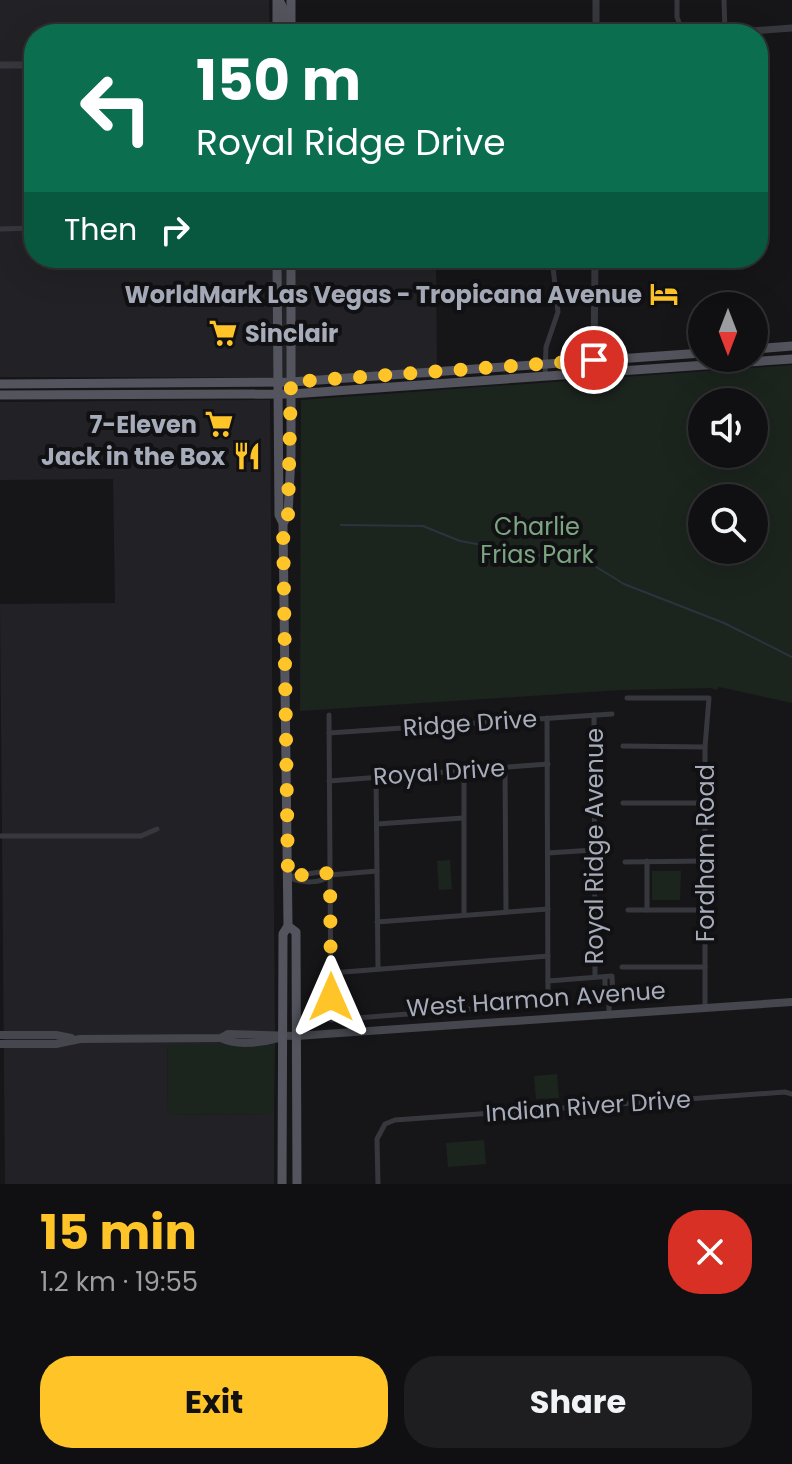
<!DOCTYPE html>
<meta charset="utf-8">
<style>
:root{--surface:#101013;--page:#1e1e21;--text:#f1f3f6;--muted:#9c9da0;--line:#303033;--accent:#ffc528}
body{margin:0;font-family:Poppins,sans-serif;background:var(--page);color:var(--text);height:100vh;display:flex;flex-direction:column;font-size:30px;white-space:nowrap}
*{box-sizing:border-box;margin:0}
p{font-size:26px;color:var(--muted)}
.icon{flex:none;width:44px;height:44px;fill:none;stroke:currentColor;stroke-width:2;stroke-linecap:round;stroke-linejoin:round}
.map{position:relative;height:1184px;overflow:hidden}
.panel{display:flex;flex-direction:column;background:var(--surface);flex:1}
.panel>*{flex:none}
.top-card{position:absolute;left:24px;top:24px;width:744px;height:244px;border-radius:32px;box-shadow:0 8px 32px #0002,0 0 0 2px var(--line);background:#0b6e4f;color:#fff;overflow:hidden}
.needle{width:52px;rotate:180deg}
.tools{position:absolute;left:688px;top:292px;display:grid;gap:16px}
.tools a{display:grid;place-items:center;width:80px;height:80px;border-radius:50%;background:var(--surface);box-shadow:0 8px 32px #0002,0 0 0 2px var(--line);font-size:40px}
.pin{position:absolute;display:grid;place-items:center;width:68px;height:68px;color:#fff;margin:-34px;border:4px solid #fff;border-radius:50%;box-shadow:0 2px 8px #0007}
.me{position:absolute;width:88px;margin:-44px;rotate:0deg;stroke-linejoin:round;filter:drop-shadow(0 0 6px #0008)}
.turn{display:flex;align-items:center;gap:28px;height:168px;padding:0 40px;font-size:36px}
.turn .icon{width:104px;height:104px;stroke-width:2.5}
.turn b{display:block;font-size:56px;line-height:68px}
.then{display:flex;align-items:center;height:76px;padding:0 40px;background:#0003;gap:16px;font-size:30px}
.round{display:grid;place-items:center;flex:none;width:84px;height:84px;border-radius:32px;background:var(--page)}
.overview{display:flex;align-items:center;justify-content:space-between;height:136px;padding:0 40px}
h1{font-size:48px;font-weight:700;line-height:60px;color:var(--accent)}
.action{display:flex;gap:16px;margin-top:auto;padding:16px 40px}
.action a{flex:1;height:92px;border-radius:32px;background:var(--accent);color:#111;font-size:32px;font-weight:700;line-height:92px;text-align:center}
.action a+a{background:var(--page);color:var(--text)}
.map>svg:first-child{display:block}
.built{fill:#222226}
.green{fill:#1c241e;fill-rule:evenodd}
.lines{fill:none;stroke-linecap:round;stroke-linejoin:round}
.stream{stroke:#2b343e;stroke-width:2}
.minor{stroke:#37373e;stroke-width:5}
.tertiary{stroke:#37373e;stroke-width:7}
.secondary{stroke:#45464e;stroke-width:8}
.primary{stroke:#53545d;stroke-width:9}
.route{stroke:#ffc528;stroke-width:14;stroke-dasharray:0 25.2}
.labels{text-anchor:middle;dominant-baseline:central;stroke-width:8;stroke-linejoin:round;paint-order:stroke}
.poi-label{font-size:24px;font-weight:bold;fill:#a7acba;stroke:#111114;text-anchor:end}
.park-label{font-size:24px;fill:#7ca682;stroke:#111114}
.street-label{font-size:24px;fill:#a7acba;stroke:#111114}
</style>
<div class="map">
<svg width="792" height="1184" viewBox="0 0 792 1184">
<rect width="100%" height="100%" fill="#161619"/>
<!-- built -->
<g class="built">
<path d="M0,0H269L270,34H34V258H436L437,378L0,377Z"/>
<path d="M270,400L275,1044L167,1046L168,1115L274,1114V1184H5L0,604L115,603L113,479L0,480V402Z"/>
</g>
<!-- green -->
<g class="green">
<path d="M792,365V703L719,687L717,690L711,688L621,690L300,711L301,400ZM702,402H754V454H702ZM702,498H754V550H702Z"/>
<path d="M450,860L452,889L439,890L437,861Z"/>
<path d="M652,871H681L680,900H652Z"/>
<path d="M275,1044L274,1114L168,1115L167,1045Z"/>
<path d="M557,1074L559,1098L536,1099L534,1076Z"/>
<path d="M484,1140L486,1164L448,1167L446,1143Z"/>
</g>
<g class="lines">
<!-- stream -->
<path class="stream" d="M341,525L423,526L460,541L593,565L624,584L724,623L792,657"/>
<!-- minor -->
<g class="minor">
<path d="M677,0V17L683,34"/>
<path d="M724,0L725,33"/>
<path d="M0,229L34,228"/>
<path d="M545,377L546,347L558,312L552,258"/>
<path d="M627,698H709L705,747V1007"/>
<path d="M329,715L331,1020L548,1003L547,718"/>
<path d="M594,715L595,977"/>
<path d="M329,733L612,714"/>
<path d="M623,746L705,747"/>
<path d="M505,767L506,912"/>
<path d="M464,771V915"/>
<path d="M376,777L378,969"/>
<path d="M329,781L548,764"/>
<path d="M623,803H705"/>
<path d="M377,824L463,818"/>
<path d="M0,836H141L157,829"/>
<path d="M548,853L594,850"/>
<path d="M647,861V910"/>
<path d="M625,862L704,861"/>
<path d="M288,877L320,872L330,875L377,871"/>
<path d="M290,878C302,883 319,884 329,876"/>
<path d="M628,910H705"/>
<path d="M377,922L548,909"/>
<path d="M622,967H705"/>
<path d="M331,973L548,956"/>
<path d="M605,977V998L609,1003"/>
<path d="M548,981L612,976L613,999L609,1003V1014"/>
<path d="M378,1184L377,1139L385,1124L395,1120L785,1092L792,1094"/>
</g>
<!-- tertiary -->
<g class="tertiary">
<path d="M596,0V34"/>
<path d="M713,34L792,28"/>
<path d="M0,65H34"/>
<path d="M594,363L595,258"/>
</g>
<!-- secondary -->
<g class="secondary">
<path d="M0,1035H56L71,1038"/>
<path d="M221,1038C236,1046 262,1043 279,1038"/>
<path d="M0,1044H56L80,1039L221,1038L228,1034L296,1036L792,1002"/>
</g>
<!-- primary -->
<g class="primary">
<path d="M277,0V34"/>
<path d="M279,0L284,10V34"/>
<path d="M291,0V34"/>
<path d="M277,258L279,515L283,523L288,926L283,934L282,1184"/>
<path d="M754,349L792,346"/>
<path d="M0,384L291,382L702,353"/>
<path d="M0,395L291,394L792,359"/>
<path d="M283,523L288,515L291,456V258"/>
<path d="M288,926L296,932L297,1184"/>
</g>
</g>
<g class="lines">
<!-- route -->
<path class="route" d="M331,997L330,875L324,872L288,877L283,523L288,515L291,382L594,360"/>
</g>
<!-- icons -->
<defs>
<symbol id="hotel-bare" viewBox="-9 -9 18 18"><path d="M-6-4.5h1.5V1H6V5H4.5V3h-9V5H-6ZM-4 0a1.8 1.8 0 1 1 3.6 0ZM.5 0V-2.5h3Q6-2.5 6 0Z" fill="#ffc528" stroke="#111114" stroke-width="2.5" paint-order="stroke"/></symbol>
<symbol id="supermarket-bare" viewBox="-9 -9 18 18"><path d="M-6-5.5h2.5l.6 2H6L4.5 2H-2.5L-4.4-4H-6ZM-1.5 3.2a1.3 1.3 0 1 0 .1 0ZM3 3.2a1.3 1.3 0 1 0 .1 0Z" fill="#ffc528" stroke="#111114" stroke-width="2.5" paint-order="stroke"/></symbol>
<symbol id="restaurant-bare" viewBox="-9 -9 18 18"><path d="M-5-6h1v4h1v-4h1v4h1v-4h1v5L-1.5 .5V6h-2V.5L-5-1ZM5-6V6H3V1.5H1.5Q1.5-4 5-6Z" fill="#ffc528" stroke="#111114" stroke-width="2.5" paint-order="stroke"/></symbol>
</defs>
<g fill-rule="evenodd">
<use href="#hotel-bare" x="644" y="274" width="40" height="40"/>
<use href="#supermarket-bare" x="203" y="313" width="40" height="40"/>
<use href="#supermarket-bare" x="199" y="404" width="40" height="40"/>
<use href="#restaurant-bare" x="227" y="436" width="40" height="40"/>
</g>
<g class="labels">
<!-- poi labels -->
<g class="poi-label">
<text x="642" y="294">WorldMark Las Vegas - Tropicana Avenue</text>
<text x="245" y="333" text-anchor="start">Sinclair</text>
<text x="197" y="424">7-Eleven</text>
<text x="225" y="456">Jack in the Box</text>
</g>
<!-- park labels -->
<g class="park-label">
<text x="537" y="526">Charlie<tspan x="537" dy="28">Frias Park</tspan></text>
</g>
<!-- street labels -->
<g class="street-label">
<text transform="translate(470 723) rotate(-4)">Ridge Drive</text>
<text transform="translate(439 772) rotate(-4)">Royal Drive</text>
<text transform="translate(594 846) rotate(-90)">Royal Ridge Avenue</text>
<text transform="translate(705 853) rotate(-90)">Fordham Road</text>
<text transform="translate(536 999) rotate(-4)">West Harmon Avenue</text>
<text transform="translate(588 1106) rotate(-4)">Indian River Drive</text>
</g>
</g>
</svg>
<div class="tools">
<a><svg class="needle" viewBox="-14 -14 28 28"><path d="M0-13l5 13h-10z" fill="#e53935"/><path d="M0 13l5-13h-10z" fill="#9c9da0"/></svg></a>
<a><svg class="icon" aria-label="sound" viewBox="0 0 24 24"><path d="M4 9h4l5-4v14l-5-4H4zM17 9q2 3 0 6"/></svg></a>
<a><svg class="icon" aria-label="search" viewBox="0 0 24 24"><circle cx="10" cy="10" r="6"/><path d="M15 15l6 6"/></svg></a>
</div>
<div class="pin" style="left:594px;top:360px;background:#d93025"><svg class="icon" aria-label="arrive" viewBox="0 0 24 24"><path d="M6 21V4h12l-3 4 3 4H6"/></svg></div>
<svg class="me" style="left:331px;top:997px" viewBox="-20 -20 40 40"><path d="M0-17L14 15 0 8-14 15z" fill="#ffc528" stroke="#fff" stroke-width="4"/></svg>
<div class="top-card">
<div class="turn"><svg class="icon" aria-label="left" viewBox="0 0 24 24"><path d="M17 20v-9H6M10 6l-5 5 5 5"/></svg><div><b>150 m</b>Royal Ridge Drive</div></div>
<div class="then">Then<svg class="icon" aria-label="right" viewBox="0 0 24 24"><path d="M7 20v-9h11M14 6l5 5-5 5"/></svg></div>
</div>
</div>
<section class="panel">
<div class="overview"><div><h1>15 min</h1><p>1.2 km · 19:55</p></div><a class="round" style="background:#d93025;color:#fff"><svg class="icon" aria-label="close" viewBox="0 0 24 24"><path d="M6 6l12 12M18 6L6 18"/></svg></a></div>
<div class="action"><a>Exit</a><a>Share</a></div>
</section>
